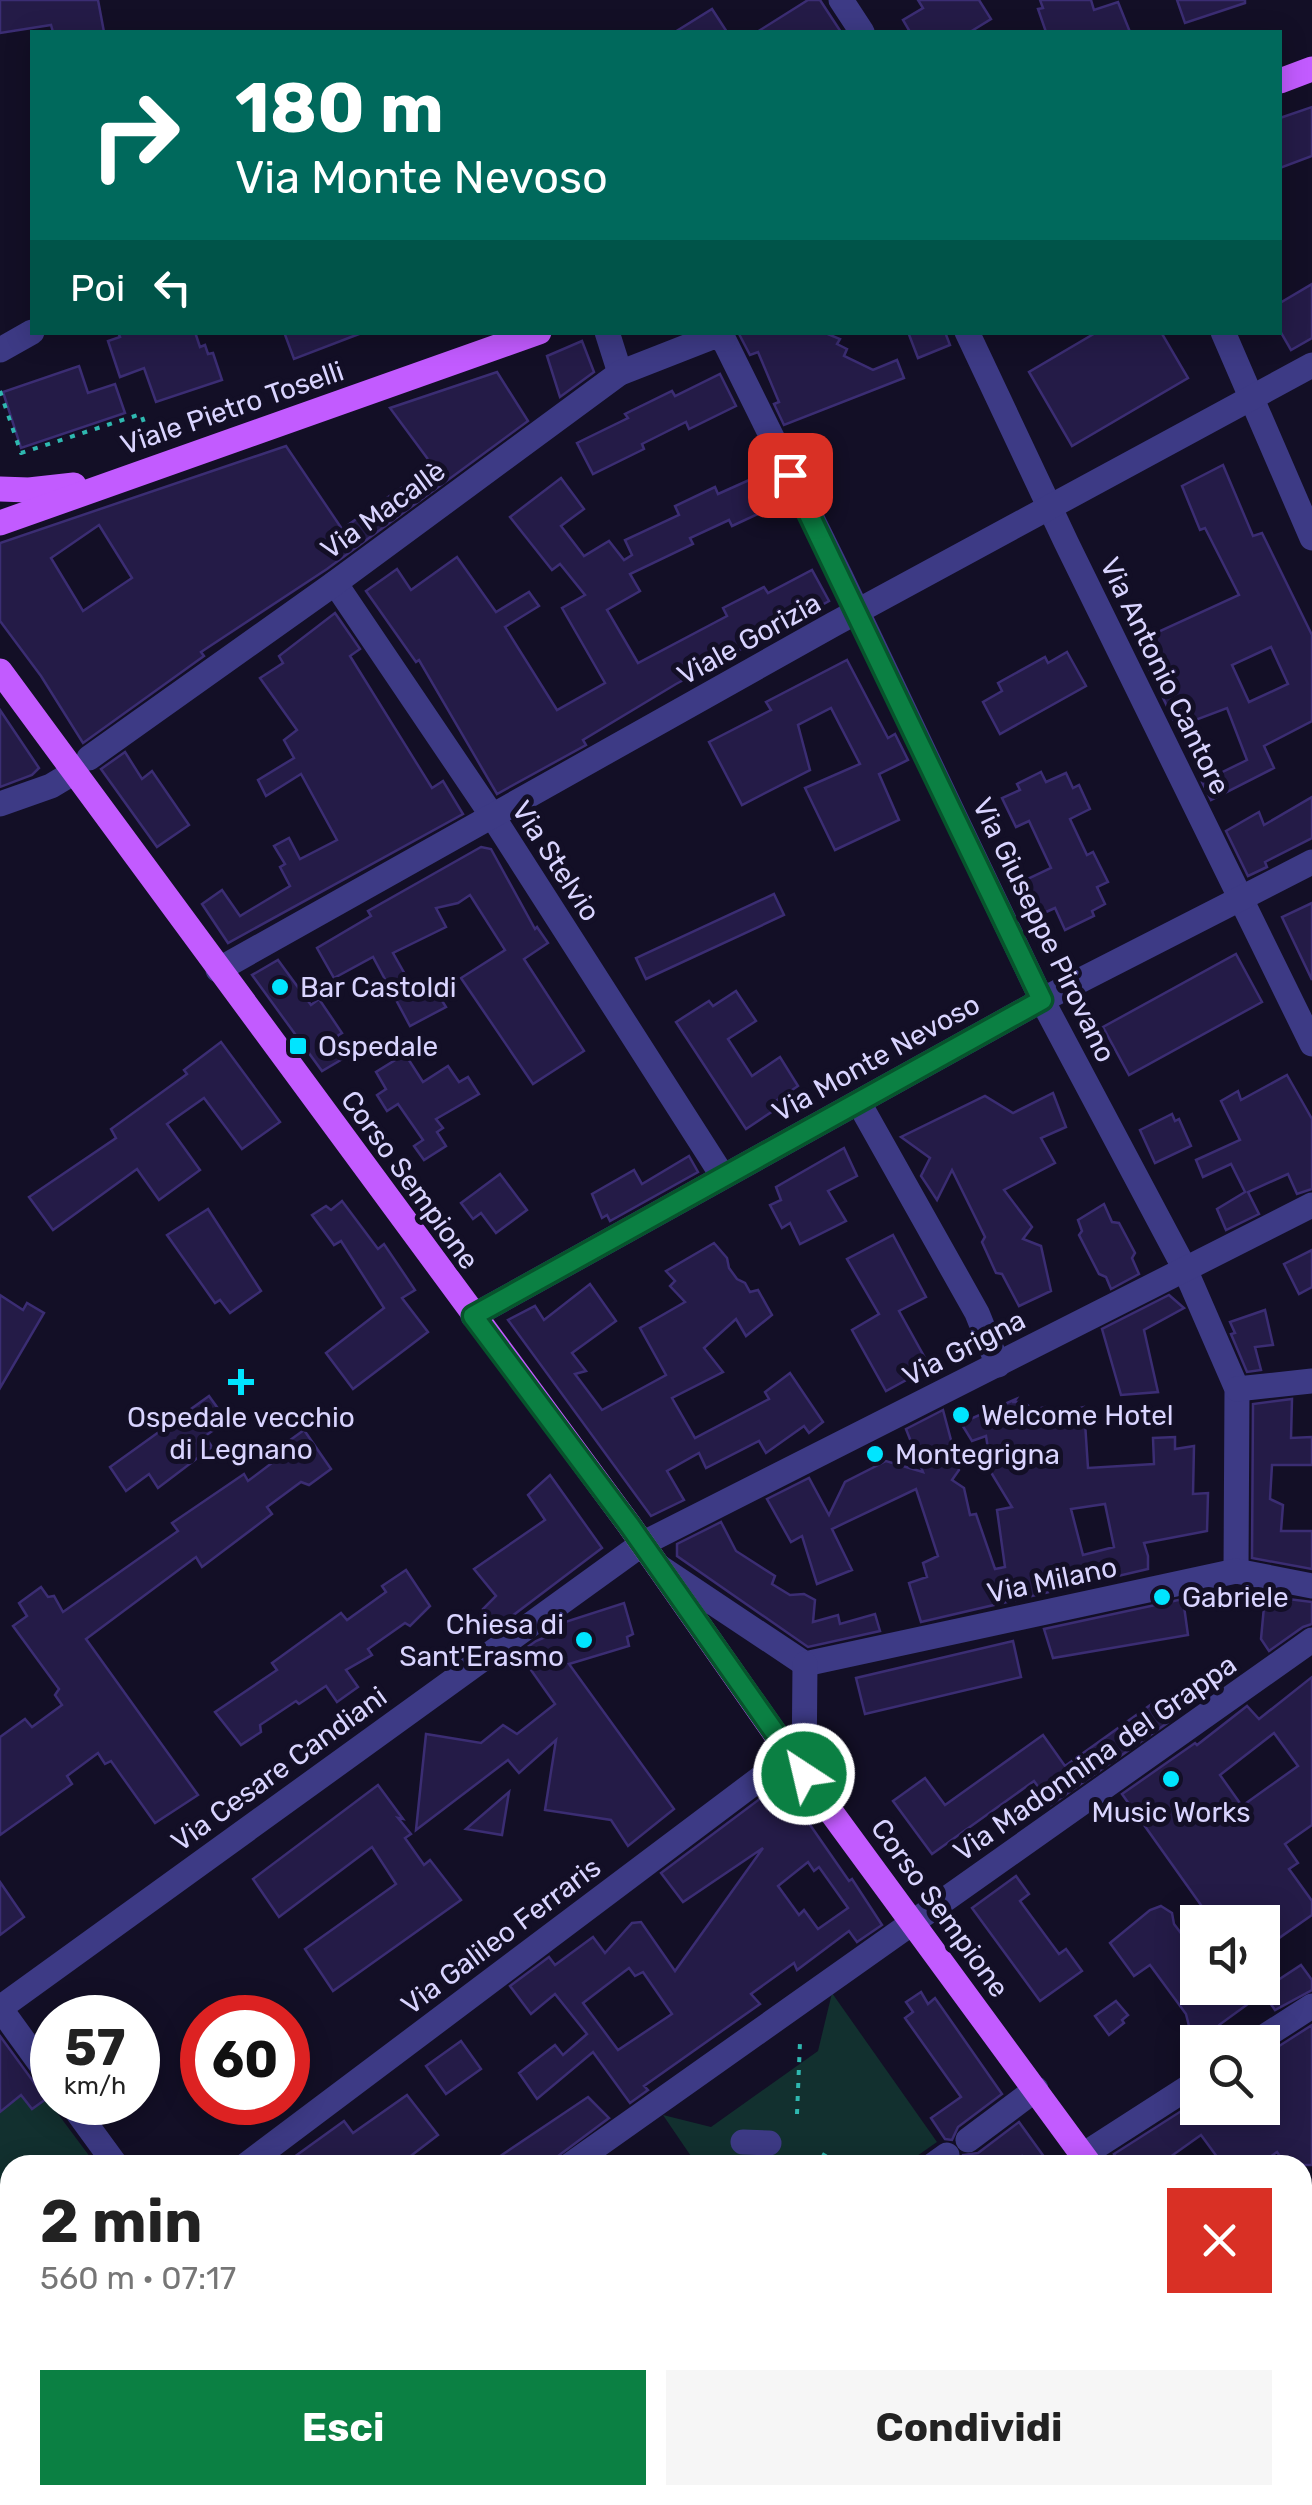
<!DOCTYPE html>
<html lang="it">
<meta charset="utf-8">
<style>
:root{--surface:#fff;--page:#f6f6f6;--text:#222;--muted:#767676;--accent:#0b8043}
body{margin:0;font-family:Rubik,sans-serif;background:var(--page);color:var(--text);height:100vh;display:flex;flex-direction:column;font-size:38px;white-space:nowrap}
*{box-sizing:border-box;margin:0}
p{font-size:32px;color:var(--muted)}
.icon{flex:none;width:55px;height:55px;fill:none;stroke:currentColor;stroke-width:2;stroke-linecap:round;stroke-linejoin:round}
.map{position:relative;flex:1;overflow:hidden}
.drawer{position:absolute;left:0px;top:2155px;width:1312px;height:350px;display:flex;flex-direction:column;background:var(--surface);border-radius:30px 30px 0 0;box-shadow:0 5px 25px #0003}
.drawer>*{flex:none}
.banner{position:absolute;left:30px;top:30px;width:1252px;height:305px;border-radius:0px;box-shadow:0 5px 25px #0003;background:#00695c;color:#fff;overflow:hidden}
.tools{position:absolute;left:1180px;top:1905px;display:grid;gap:20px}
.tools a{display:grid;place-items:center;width:100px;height:100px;border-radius:0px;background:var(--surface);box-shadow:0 5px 25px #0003;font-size:50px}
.speed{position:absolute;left:30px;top:1995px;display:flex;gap:20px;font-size:50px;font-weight:700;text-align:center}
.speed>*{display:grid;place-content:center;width:130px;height:130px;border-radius:50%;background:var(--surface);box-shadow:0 5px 25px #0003;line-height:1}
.speed small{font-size:25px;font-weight:400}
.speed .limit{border:15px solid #d22;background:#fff;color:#111}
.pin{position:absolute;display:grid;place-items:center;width:85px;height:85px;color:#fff;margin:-42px;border-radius:20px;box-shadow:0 5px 15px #0006}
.me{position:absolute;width:110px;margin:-55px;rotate:325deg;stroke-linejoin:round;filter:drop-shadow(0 0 8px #0008)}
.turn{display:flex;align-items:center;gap:35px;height:210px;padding:0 40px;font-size:45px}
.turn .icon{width:130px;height:130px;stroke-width:2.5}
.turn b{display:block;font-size:70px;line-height:85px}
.then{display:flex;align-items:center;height:95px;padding:0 40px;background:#0003;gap:20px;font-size:38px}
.round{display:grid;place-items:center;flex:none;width:105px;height:105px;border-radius:0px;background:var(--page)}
.overview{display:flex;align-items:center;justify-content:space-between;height:170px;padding:0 40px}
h1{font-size:60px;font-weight:700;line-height:75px}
.action{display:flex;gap:20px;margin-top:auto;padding:20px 40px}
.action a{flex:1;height:115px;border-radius:0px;background:var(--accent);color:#fff;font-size:40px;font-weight:700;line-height:115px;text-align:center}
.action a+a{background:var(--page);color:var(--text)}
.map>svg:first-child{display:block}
.green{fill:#12302f}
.building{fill:#241b47;stroke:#3b2d73;stroke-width:2.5;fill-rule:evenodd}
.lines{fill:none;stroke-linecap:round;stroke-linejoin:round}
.path{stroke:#2fb8b0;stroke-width:4;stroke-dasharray:5 8;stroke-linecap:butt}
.minor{stroke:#3d3a85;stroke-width:25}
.major{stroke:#c25bff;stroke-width:25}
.route-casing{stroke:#07532c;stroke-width:25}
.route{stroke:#0b8043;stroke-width:18}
.poi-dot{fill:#00e5ff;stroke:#130f26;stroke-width:4}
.labels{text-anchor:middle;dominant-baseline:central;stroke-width:10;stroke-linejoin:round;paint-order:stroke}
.street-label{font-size:28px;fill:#d9d4ff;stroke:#130f26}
.poi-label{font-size:28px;fill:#d9d4ff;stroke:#130f26;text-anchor:start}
</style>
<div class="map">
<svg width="1312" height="2505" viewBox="0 0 1312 2505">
<rect width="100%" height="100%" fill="#130f26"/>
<!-- green -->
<g class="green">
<path d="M832,1993L937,2142L904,2165H697L663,2115L711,2127L818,2051Z"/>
<path d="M0,2036L96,2165H10V2318L0,2326Z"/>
</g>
<!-- building -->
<g class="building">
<path d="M0,0H98L104,32H53L51,25L0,33Z"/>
<path d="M808,0H820L841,32H757Z"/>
<path d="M918,0H979L991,19L970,32H910L903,20L923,8Z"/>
<path d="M1040,0H1091L1094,10L1118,2L1130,32H1046L1038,9L1043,8Z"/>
<path d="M1177,0H1245V3L1185,23Z"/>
<path d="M712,9L727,32H675Z"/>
<path d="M1312,107V156L1280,168V118Z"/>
<path d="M1312,284V338L1291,350L1280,331V303Z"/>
<path d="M118,332H195L200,347L205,345L208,354L213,353L222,380L156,402L144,368L120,377L108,341L120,337Z"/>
<path d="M284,332H358L359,334L294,359Z"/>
<path d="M738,332H823L840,339L837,344L847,349L844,356L873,370L897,360L904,378L784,425L774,404L779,402L758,352L750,355Z"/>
<path d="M908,332H945L950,345L918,358Z"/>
<path d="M1097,332H1161L1188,378L1072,446L1029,372Z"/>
<path d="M582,341L594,372L560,397L547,356Z"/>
<path d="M79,366L88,393L115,384L125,413L21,448L3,392Z"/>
<path d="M497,372L528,421L327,569L201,652L204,656L83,743L41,676L0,621V543L286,446L342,529L433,466L390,408ZM99,525L132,578L83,611L51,558Z"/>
<path d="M720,374L736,406L689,429L686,422L642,444L644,449L593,474L577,443L628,418L625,414L672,391L675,396Z"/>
<path d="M1223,465L1253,536L1262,533L1312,635V721L1264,746L1274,768L1211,800L1202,782L1247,760L1227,708L1177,727L1136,642L1239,595L1205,528L1200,530L1182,486ZM1271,647L1288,684L1249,702L1232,665Z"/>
<path d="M756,477L771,508L732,526L729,520L690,538L693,544L630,574L640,591L607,610L638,663L727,616L723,608L764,587L768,593L812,570L829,601L782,627L779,621L744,639L747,646L676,684L583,740L586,745L497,794L419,660L416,662L366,591L397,569L411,590L457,557L496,612L529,592L539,606L505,627L557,710L605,683L562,608L585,595L560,564L552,570L510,517L561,478L584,509L561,526L584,556L609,541L624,560L632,555L625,540L679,515L675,506L715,487L718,494Z"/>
<path d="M335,613L360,649L350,656L432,788L443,781L463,814L228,943L202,904L222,890L240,916L290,886L280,867L285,864L274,846L289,838L300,859L337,840L301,774L266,796L258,780L294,758L284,740L297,730L260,678L283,663L279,656Z"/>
<path d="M1067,652L1086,686L1000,734L983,702L1002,691L998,683L1045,657L1048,663Z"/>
<path d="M847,660L888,738L895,734L908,760L879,774L899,820L835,850L805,788L860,764L831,708L798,725L810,770L742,805L709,742L771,710L766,702Z"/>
<path d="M0,710L39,768L32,775L0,787Z"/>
<path d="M125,752L142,779L152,771L189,825L157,847L101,769Z"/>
<path d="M1041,772L1046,782L1066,773L1073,788L1079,785L1090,809L1070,819L1087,855L1093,852L1108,882L1097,887L1105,904L1092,911L1094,916L1065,930L1055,908L1037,916L1021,882L1051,868L1029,821L1016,827L1002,798L1020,790L1017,784Z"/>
<path d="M1312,797V838L1265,862L1267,867L1248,876L1226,831L1259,812L1264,825Z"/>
<path d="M481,847L491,849L535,929L537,927L548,943L524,959L584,1051L533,1084L461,978L505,950L470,895L458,903L436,908L446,927L393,953L419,999L436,991L446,1007L410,1026L373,957L334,978L317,948L371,916L368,911Z"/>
<path d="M774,894L784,915L646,979L636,958Z"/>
<path d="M1312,903V980L1282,917Z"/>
<path d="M1236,954L1262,1002L1129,1075L1103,1027Z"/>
<path d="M278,960L311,1005L319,999L342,1033L337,1036L351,1054L322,1071L252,975Z"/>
<path d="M736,991L756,1021L728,1039L752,1076L780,1057L798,1086L773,1103L776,1109L746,1129L676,1022L709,1001L713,1006Z"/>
<path d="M221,1042L280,1122L242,1149L204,1098L167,1124L200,1170L159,1200L137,1169L53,1230L29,1197L116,1138L111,1129L187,1074L184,1070Z"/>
<path d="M405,1054L423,1082L448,1066L459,1082L468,1077L479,1094L436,1119L443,1128L437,1132L446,1146L424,1160L414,1146L423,1140L398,1104L387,1111L377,1095L386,1089L376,1072Z"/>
<path d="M1287,1075L1312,1119V1189L1297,1194L1288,1174L1248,1192L1259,1214L1226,1230L1217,1209L1245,1192L1231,1164L1203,1177L1196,1160L1240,1140L1221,1101L1238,1091L1241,1100Z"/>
<path d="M1053,1093L1066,1127L1041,1138L1055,1163L1004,1190L1032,1227L1023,1239L1041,1246L1051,1291L1019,1306L1002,1274L996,1273L982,1242L985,1237L952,1170L937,1200L921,1176L930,1158L901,1137L985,1096L1013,1113Z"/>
<path d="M1172,1114L1175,1121L1179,1119L1191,1146L1155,1163L1140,1130Z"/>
<path d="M844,1148L857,1176L828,1191L846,1221L800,1244L790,1223L782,1228L770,1205L781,1200L776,1187Z"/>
<path d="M689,1156L698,1172L610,1221L607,1215L602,1218L592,1194L634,1170L642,1184Z"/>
<path d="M500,1174L527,1210L496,1233L481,1213L473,1219L461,1203Z"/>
<path d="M342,1201L378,1249L384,1244L415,1290L402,1298L428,1332L353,1389L326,1353L384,1308L341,1241L334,1245L312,1215L326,1206L331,1210Z"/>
<path d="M1104,1204L1112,1222L1119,1223L1135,1253L1132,1258L1139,1274L1111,1289L1106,1277L1099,1274L1079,1235L1082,1231L1078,1220Z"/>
<path d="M208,1209L261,1291L230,1313L220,1300L215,1303L167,1235Z"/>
<path d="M893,1235L926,1297L899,1311L930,1367L886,1391L852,1330L879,1314L847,1259Z"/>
<path d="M714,1243L727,1258L729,1268L737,1279L745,1283L750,1292L758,1290L772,1315L746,1336L736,1319L704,1348L723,1372L672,1398L695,1438L769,1399L765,1392L790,1373L823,1422L809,1433L804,1426L766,1453L759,1441L706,1468L699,1453L667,1471L684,1500L651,1516L508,1320L535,1306L544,1320L590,1284L616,1321L572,1353L586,1371L575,1374L602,1410L666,1375L640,1328L685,1302L670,1286L675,1281L666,1271Z"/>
<path d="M1312,1250V1287L1299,1294L1284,1264Z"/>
<path d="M0,1295L23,1310L27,1303L44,1313L0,1388Z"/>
<path d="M1169,1295L1184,1308L1144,1330L1158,1392L1121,1395L1102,1329Z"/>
<path d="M1265,1310L1273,1345L1255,1347L1261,1370L1247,1372L1231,1334L1235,1333L1230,1322Z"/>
<path d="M209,1396L227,1421L205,1436L212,1447L158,1488L149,1474L126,1491L110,1467Z"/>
<path d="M1016,1399L1014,1402H1024L1033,1410L1045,1407L1046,1416L1084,1407L1088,1468L1154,1464L1153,1438L1175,1437V1449L1194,1446L1193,1494L1208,1493L1207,1531L1144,1543L1148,1556V1569L921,1622L909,1583L927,1577L923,1563L938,1556L916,1489L832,1529L852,1570L817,1584L802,1536L791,1542L767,1499L809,1478L829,1515L845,1482L886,1461L923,1472L906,1429L943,1410L959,1470L952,1480L964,1488L970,1515L976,1514L995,1569L1005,1567L997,1510L1012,1507L992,1474L986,1436L972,1441L961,1423ZM1105,1504L1114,1547L1083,1555L1071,1509Z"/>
<path d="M1292,1399L1291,1438L1312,1437V1465H1272L1270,1499L1283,1505L1281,1531H1312V1569L1252,1558L1253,1404Z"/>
<path d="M304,1430L331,1469L309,1485L301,1482L267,1507L272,1514L202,1567L196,1557L86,1639L198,1795L155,1823L111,1761L105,1764L98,1753L67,1776L72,1784L0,1835V1737L25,1719L32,1727L62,1705L55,1695L59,1689L13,1626L27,1616L19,1603L41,1587L48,1597L54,1596L63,1612L178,1531L172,1523L244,1474L248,1481L285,1453L282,1446Z"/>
<path d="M550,1475L602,1548L499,1626L483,1609L496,1596L474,1569L545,1520L528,1495Z"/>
<path d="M721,1522L736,1551L775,1576L772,1584L790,1595L804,1594L815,1600L813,1622L838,1615L840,1624L875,1614L880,1631L808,1647L677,1556V1544Z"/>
<path d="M406,1570L430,1606L410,1626L405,1623L368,1649L372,1655L346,1670L358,1687L337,1702L326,1686L299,1704L296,1701L260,1725L261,1732L241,1745L215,1712L277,1670L272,1663L341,1613L347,1620L386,1592L382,1586Z"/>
<path d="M1265,1596L1312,1602V1624L1303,1627L1269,1651L1261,1639Z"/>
<path d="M1183,1599L1188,1635L1053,1658L1044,1629Z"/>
<path d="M624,1603L633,1634L627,1637L629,1646L569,1664L674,1809L628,1846L611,1820L545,1810L556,1740L519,1773L508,1760L416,1830L426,1734L481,1743L503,1725L517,1734L555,1704L519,1653L536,1641L564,1629L562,1623Z"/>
<path d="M1013,1641L1021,1677L865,1714L856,1678Z"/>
<path d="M1312,1677V1825L1285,1844L1298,1863L1289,1869L1312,1901V1915L1262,1950V1922H1213L1122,1794L1195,1743L1197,1745L1247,1706L1259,1719ZM1274,1733L1298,1766L1242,1806L1220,1775Z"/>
<path d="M1156,1701L1173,1719L1051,1805L1034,1781L932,1854L893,1801L925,1778L945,1805L1043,1735L1065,1766Z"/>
<path d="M781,1783L849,1881L852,1879L882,1925L857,1942L849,1931L797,1970L794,1963L751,1994L760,2004L644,2086L648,2090L630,2103L593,2052L537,2099L519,2073L555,2045L563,2055L587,2034L555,1994L531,2014L510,1986L549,1957L555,1965L593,1937L605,1953L632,1923L641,1922L675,1971L763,1848L683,1902L661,1873ZM808,1862L814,1871L819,1867L848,1908L818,1929L804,1910L799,1915L778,1886ZM629,1968L635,1976L643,1972L672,2014L618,2050L583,2003Z"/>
<path d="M378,1785L403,1819L398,1818L411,1834L405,1838L424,1865L430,1860L461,1900L333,1991L305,1949L396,1884L372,1847L279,1917L253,1879Z"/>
<path d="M509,1792L502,1835L466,1829Z"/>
<path d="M1016,1876L1029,1894L1020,1901L1059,1954L1066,1949L1082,1971L1040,2001L972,1908Z"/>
<path d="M0,1882L24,1917L0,1935Z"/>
<path d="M1161,1906L1172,1913L1174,1924L1198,1956V1988H1262V1965L1275,1982L1301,1965L1312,1980V1990L1275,2010L1263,1993L1219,2025L1214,2033L1202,2035L1189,2026L1186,2014L1150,1965L1134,1976L1110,1943L1150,1910Z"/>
<path d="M921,1992L928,2004L935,1998L1002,2094L958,2127L952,2140L945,2139L931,2118L961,2097L905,2018L913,2012L906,2002Z"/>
<path d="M1116,2001L1128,2015L1122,2020L1124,2023L1109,2035L1095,2016Z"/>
<path d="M1312,2025V2165H1286L1277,2152L1259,2165H1223L1201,2135L1170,2157L1175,2165H1122L1114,2154L1197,2101L1198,2108H1262V2057Z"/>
<path d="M0,2036L46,2099L32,2109L21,2095L0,2112Z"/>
<path d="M461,2041L481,2069L446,2094L426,2066Z"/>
<path d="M407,2095L438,2135L399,2165H283L344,2121L353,2133Z"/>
<path d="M588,2097L609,2118L546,2165H487Z"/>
<path d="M1019,2122L1050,2165H1028L1022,2156L1010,2165H962L963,2155L978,2153Z"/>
</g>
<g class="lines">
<!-- path -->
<g class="path">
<path d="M0,391L21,453L141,414L152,446"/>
<path d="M797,2114L800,2042"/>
<path d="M822,2154L841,2165"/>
</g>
<!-- minor -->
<g class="minor">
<path d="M841,0L862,32"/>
<path d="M607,332L620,373"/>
<path d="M720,332L841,577L1042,1000L1184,1267L1237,1389L1236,1571"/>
<path d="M967,332L1066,542L1312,1044"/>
<path d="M1223,332L1312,538"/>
<path d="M0,350L32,332"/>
<path d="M335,583L493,817L722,1175"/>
<path d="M89,758L335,583L620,373L712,337L723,339"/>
<path d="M0,804L51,786L76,771"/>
<path d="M218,970L834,624L1312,365"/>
<path d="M859,1103L977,1313L998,1365"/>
<path d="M473,1316L1042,1000L1312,862"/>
<path d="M1237,1389L1312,1381"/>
<path d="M658,1566L805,1664L1236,1571L1312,1586"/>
<path d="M804,1775L805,1664"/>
<path d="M1256,2042L1312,2006"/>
<path d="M52,2080L0,2008L642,1544L1312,1205"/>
<path d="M70,2102L116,2165"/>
<path d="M968,2140L1036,2089"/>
<path d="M743,2142L769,2143"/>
<path d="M1083,2155L1198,2081"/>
<path d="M246,2165L791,1755"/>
<path d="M570,2165L1312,1640"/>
<path d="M933,2165L947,2155"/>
<path d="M1302,2335L1312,2328"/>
<path d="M0,2345L10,2338"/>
<path d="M338,2495L345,2505"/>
<path d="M76,2505L90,2495"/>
<path d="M434,2505L449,2495"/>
<path d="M1125,2505L1142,2495"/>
</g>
<!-- major -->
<g class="major">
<path d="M1280,81L1312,69"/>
<path d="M0,489L29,490L74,485"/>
<path d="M0,523L539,332"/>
<path d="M0,671L630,1526L804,1775L1090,2165"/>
<path d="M1302,2463L1312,2477"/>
</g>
</g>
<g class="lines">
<defs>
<path id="route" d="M790,475L1042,1000L473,1316L630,1526L804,1774"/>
</defs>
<!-- route casing -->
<use href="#route" class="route-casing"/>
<!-- route -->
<use href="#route" class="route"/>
</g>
<!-- markers -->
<g class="poi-dot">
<circle cx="280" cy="987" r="10"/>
<rect x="288" y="1036" width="20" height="20" rx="5"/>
<path d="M236 1367h10v10h10v10h-10v10h-10v-10h-10v-10h10z"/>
<circle cx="961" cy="1415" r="10"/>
<circle cx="875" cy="1454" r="10"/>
<circle cx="1162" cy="1597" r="10"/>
<circle cx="584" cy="1640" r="10"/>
<circle cx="1171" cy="1779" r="10"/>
</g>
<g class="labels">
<!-- street labels -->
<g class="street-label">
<text transform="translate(232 408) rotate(-19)">Viale Pietro Toselli</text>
<text transform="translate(383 510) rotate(-36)">Via Macallè</text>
<text transform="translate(749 639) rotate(-29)">Viale Gorizia</text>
<text transform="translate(1165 676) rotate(64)">Via Antonio Cantore</text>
<text transform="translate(556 861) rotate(57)">Via Stelvio</text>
<text transform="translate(1044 930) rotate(64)">Via Giuseppe Pirovano</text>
<text transform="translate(876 1058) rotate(-29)">Via Monte Nevoso</text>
<text transform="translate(410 1180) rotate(54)">Corso Sempione</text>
<text transform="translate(964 1348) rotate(-27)">Via Grigna</text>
<text transform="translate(1052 1580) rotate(-12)">Via Milano</text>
<text transform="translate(1095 1758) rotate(-35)">Via Madonnina del Grappa</text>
<text transform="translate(279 1769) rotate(-36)">Via Cesare Candiani</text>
<text transform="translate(940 1908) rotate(54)">Corso Sempione</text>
<text transform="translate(501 1936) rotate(-37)">Via Galileo Ferraris</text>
</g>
<!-- poi labels -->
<g class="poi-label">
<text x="300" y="987">Bar Castoldi</text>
<text x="318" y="1046">Ospedale</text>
<text x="981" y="1415">Welcome Hotel</text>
<text x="241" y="1417" text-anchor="middle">Ospedale vecchio<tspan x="241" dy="32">di Legnano</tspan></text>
<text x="895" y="1454">Montegrigna</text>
<text x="1182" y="1597">Gabriele</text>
<text x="564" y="1624" text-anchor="end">Chiesa di<tspan x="564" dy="32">Sant'Erasmo</tspan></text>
<text x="1171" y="1812" text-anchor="middle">Music Works</text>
</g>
</g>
</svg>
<div class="tools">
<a><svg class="icon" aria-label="sound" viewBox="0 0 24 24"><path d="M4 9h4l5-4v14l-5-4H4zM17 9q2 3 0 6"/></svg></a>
<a><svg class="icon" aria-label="search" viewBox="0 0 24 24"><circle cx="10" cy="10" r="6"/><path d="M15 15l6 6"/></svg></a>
</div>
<div class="speed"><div>57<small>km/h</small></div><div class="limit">60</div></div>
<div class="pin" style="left:790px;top:475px;background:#d93025"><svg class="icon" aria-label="arrive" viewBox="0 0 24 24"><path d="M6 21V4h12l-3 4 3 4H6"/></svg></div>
<svg class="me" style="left:804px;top:1774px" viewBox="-20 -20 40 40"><circle r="17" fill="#0b8043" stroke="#fff" stroke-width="3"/><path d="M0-11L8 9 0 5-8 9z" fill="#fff"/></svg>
<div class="banner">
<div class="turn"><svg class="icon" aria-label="right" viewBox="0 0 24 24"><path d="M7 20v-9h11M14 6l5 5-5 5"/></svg><div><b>180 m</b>Via Monte Nevoso</div></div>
<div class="then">Poi<svg class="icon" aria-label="left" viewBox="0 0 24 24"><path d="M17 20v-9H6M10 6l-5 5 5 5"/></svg></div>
</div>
<section class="drawer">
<div class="overview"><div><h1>2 min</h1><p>560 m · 07:17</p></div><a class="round" style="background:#d93025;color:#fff"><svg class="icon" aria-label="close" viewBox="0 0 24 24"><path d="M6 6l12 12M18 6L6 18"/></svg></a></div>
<div class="action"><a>Esci</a><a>Condividi</a></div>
</section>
</div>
